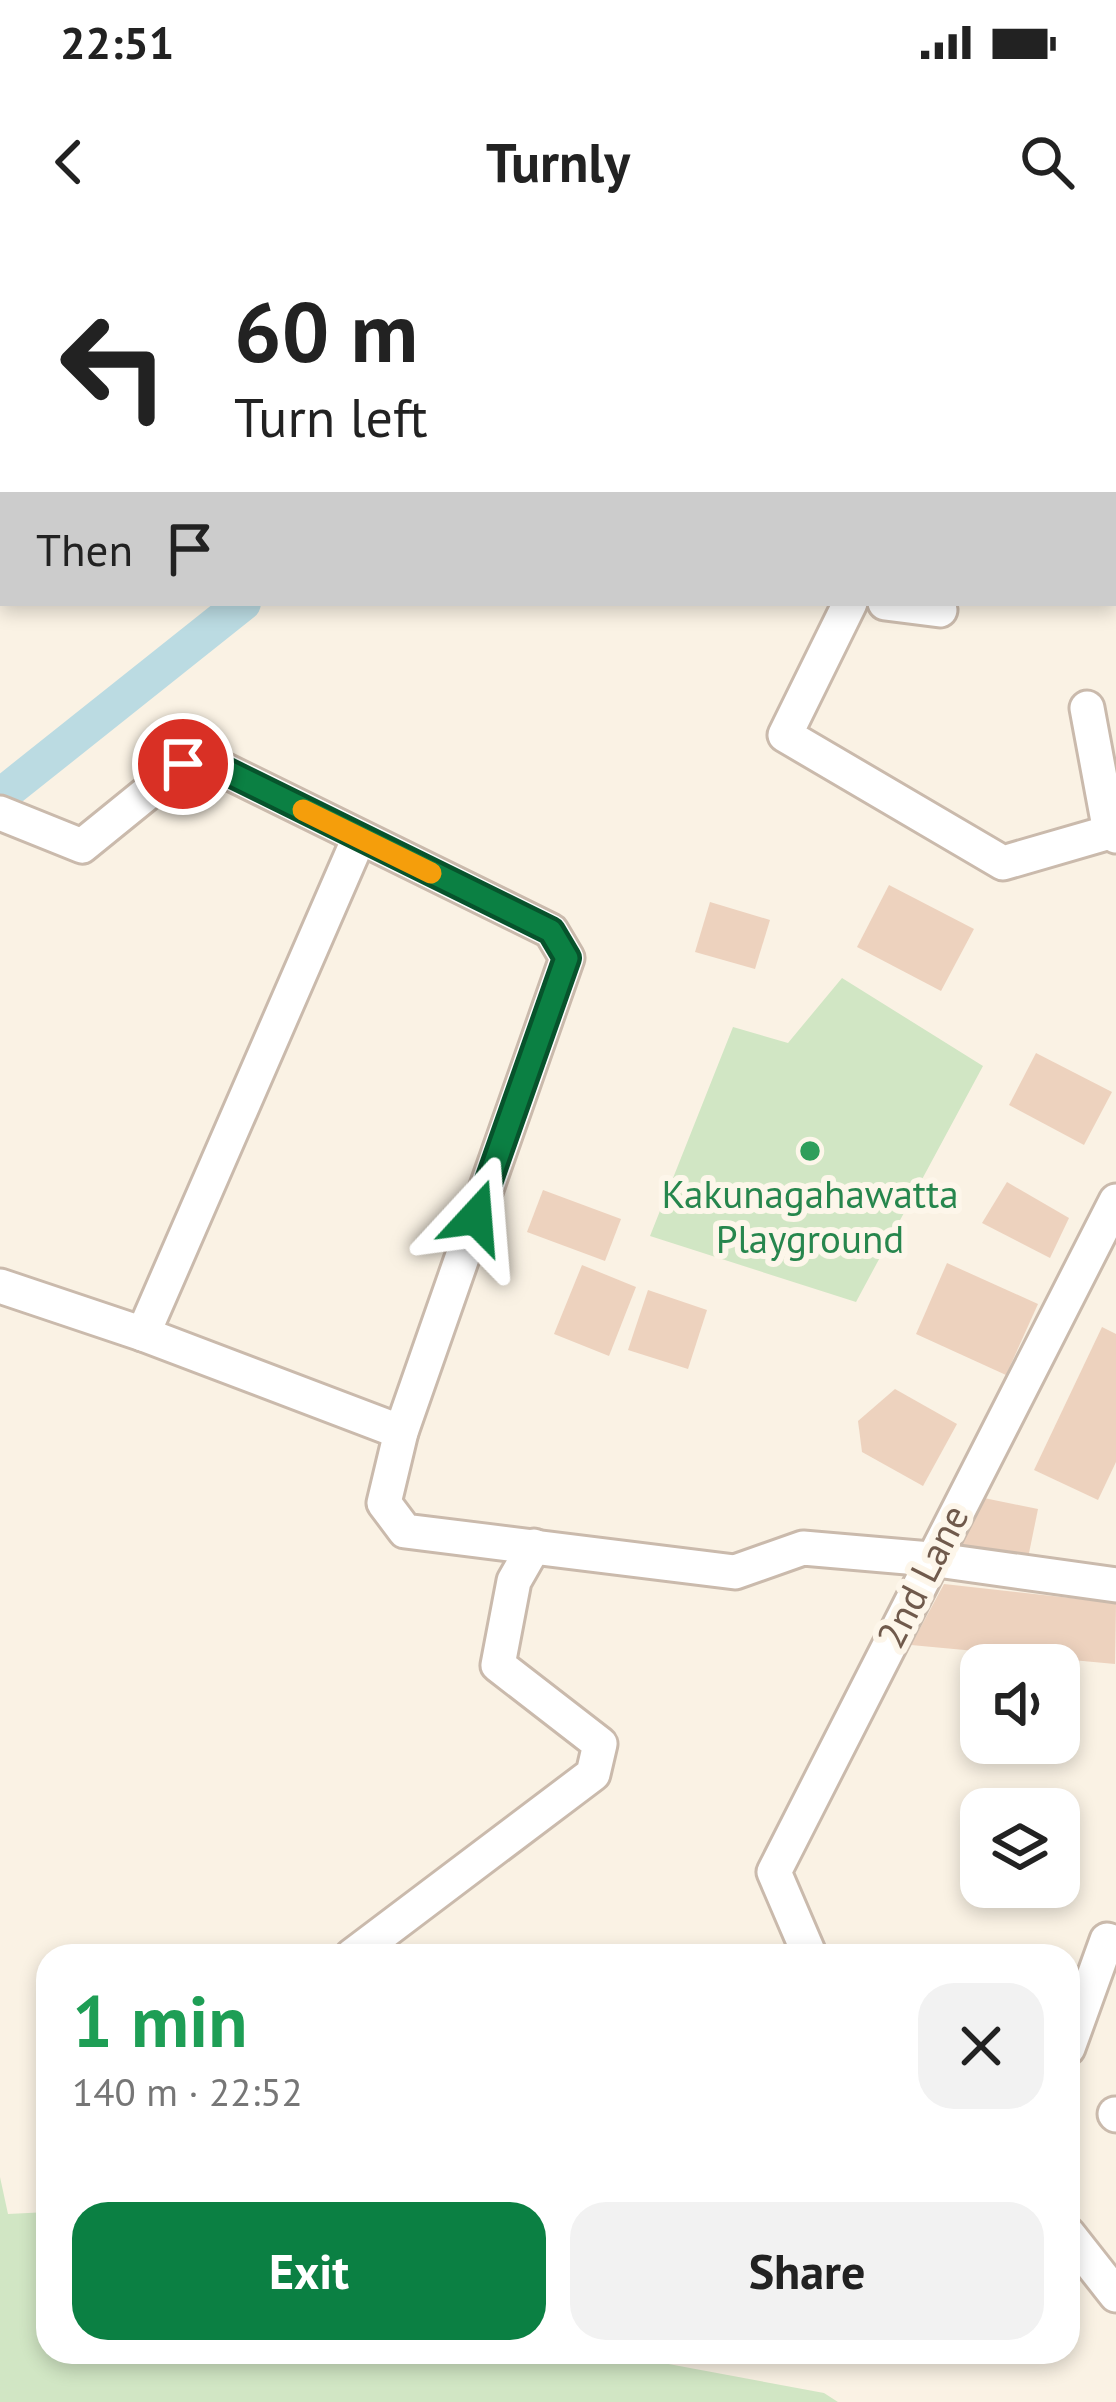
<!DOCTYPE html>
<meta charset="utf-8">
<style>
:root{--surface:#fff;--page:#f2f2f2;--text:#222;--muted:#767676;--accent:#0b8043}
body{margin:0;font-family:"PT Sans",sans-serif;background:var(--page);color:var(--text);height:100vh;display:flex;flex-direction:column;font-size:45px;white-space:nowrap}
*{box-sizing:border-box;margin:0}
p{font-size:39px;color:var(--muted)}
.icon{flex:none;width:66px;height:66px;fill:none;stroke:currentColor;stroke-width:2;stroke-linecap:round;stroke-linejoin:round}
.map{position:relative;flex:1;overflow:hidden}
.details{position:absolute;left:36px;top:1704px;width:1044px;height:420px;display:flex;flex-direction:column;background:var(--surface);border-radius:36px;box-shadow:0 6px 18px #0003}
.details>*{flex:none}
.hud{position:absolute;left:0px;top:0px;width:1116px;height:366px;box-shadow:0 6px 18px #0003;background:#fff;color:var(--text);overflow:hidden}
.fabs{position:absolute;left:960px;top:1404px;display:grid;gap:24px}
.fabs a{display:grid;place-items:center;width:120px;height:120px;border-radius:24px;background:var(--surface);box-shadow:0 6px 18px #0003;font-size:60px}
.pin{position:absolute;display:grid;place-items:center;width:102px;height:102px;color:#fff;margin:-51px;border:6px solid #fff;border-radius:50%;box-shadow:0 3px 12px #0007}
.me{position:absolute;width:132px;margin:-66px;rotate:19deg;stroke-linejoin:round;filter:drop-shadow(0 0 9px #0008)}
.turn{display:flex;align-items:center;gap:42px;height:252px;padding:0 36px;font-size:54px}
.turn .icon{width:156px;height:156px;stroke-width:2.5}
.turn b{display:block;font-size:84px;line-height:102px}
.then{display:flex;align-items:center;height:114px;padding:0 36px;background:#0003;gap:24px;font-size:45px}
.round{display:grid;place-items:center;flex:none;width:126px;height:126px;border-radius:36px;background:var(--page)}
.overview{display:flex;align-items:center;justify-content:space-between;height:204px;padding:0 36px}
h1{font-size:72px;font-weight:800;line-height:90px;color:#1e9e55}
.primary-button{display:flex;gap:24px;margin-top:auto;padding:24px 36px}
.primary-button a{flex:1;height:138px;border-radius:36px;background:var(--accent);color:#fff;font-size:48px;font-weight:800;line-height:138px;text-align:center}
.primary-button a+a{background:var(--page);color:var(--text)}
.status{display:flex;justify-content:space-between;align-items:center;height:84px;padding:0 60px;background:var(--surface);direction:ltr}
.status svg{height:33px;fill:currentColor}
header{display:flex;justify-content:space-between;align-items:center;height:156px;padding:0 36px;background:var(--surface);font-size:54px;font-weight:800}
.map>svg:first-child{display:block}
.green{fill:#d1e6c4}
.lines{fill:none;stroke-linecap:round;stroke-linejoin:round}
.canal{stroke:#bbdbe2;stroke-width:36}
.building{fill:#edd2be}
.minor-casing{stroke:#cabaac;stroke-width:39}
.minor{stroke:#fff;stroke-width:33}
.route-casing{stroke:#07532c;stroke-width:30}
.route{stroke:#0b8043;stroke-width:21}
.slow{stroke:#f59e0b;stroke-width:21}
.leisure-dot{fill:#2e9e5b;stroke:#fdf6ea;stroke-width:4.5}
.labels{text-anchor:middle;dominant-baseline:central;stroke-width:12;stroke-linejoin:round;paint-order:stroke}
.leisure-label{font-size:39px;fill:#27864d;stroke:#fdf6ea}
.street-label{font-size:39px;fill:#705a4c;stroke:#fdf6ea}
</style>
<div class="status"><b>22:51</b><svg viewBox="0 0 49 12"><path d="M0 12V9h3v3zM5 12V6h3v6zM10 12V3h3v9zM15 12V0h3v12zM26 1h20v11H26zM47 4h2v5h-2z"/></svg></div>
<header><svg class="icon" aria-label="back" viewBox="0 0 24 24"><path d="M15 5l-7 7 7 7"/></svg>Turnly<svg class="icon" aria-label="search" viewBox="0 0 24 24"><circle cx="10" cy="10" r="6"/><path d="M15 15l6 6"/></svg></header>
<div class="map">
<svg width="1116" height="2162" viewBox="0 0 1116 2162">
<rect width="100%" height="100%" fill="#faf2e4"/>
<!-- green -->
<g class="green">
<path d="M842,738L983,826L856,1062L650,996L733,787L788,803Z"/>
<path d="M0,1937L8,1974L48,1972V2112H604L824,2153L838,2162H0Z"/>
</g>
<g class="lines">
<!-- canal -->
<g class="canal">
<path d="M568,0L569,3"/>
<path d="M3,554L243,363"/>
</g>
</g>
<!-- building -->
<g class="building">
<path d="M889,645L974,689L941,751L857,707Z"/>
<path d="M710,662L770,680L755,729L695,712Z"/>
<path d="M1036,813L1112,852L1084,905L1009,865Z"/>
<path d="M1007,942L1069,978L1050,1018L982,983Z"/>
<path d="M543,950L621,979L605,1021L527,992Z"/>
<path d="M947,1023L1038,1064L1006,1135L916,1094Z"/>
<path d="M582,1025L636,1047L609,1116L554,1094Z"/>
<path d="M648,1050L707,1070L688,1129L628,1110Z"/>
<path d="M1102,1087L1116,1094V1222L1098,1260L1034,1230Z"/>
<path d="M895,1149L957,1184L923,1246L862,1212L858,1181Z"/>
<path d="M984,1258L1038,1269L1027,1323L955,1313Z"/>
<path d="M944,1344L1116,1363L1115,1424L911,1405Z"/>
</g>
<g class="lines">
<defs>
<g id="minor">
<path d="M850,363L785,495L1003,623L1110,592L1116,596"/>
<path d="M885,363L940,370"/>
<path d="M1087,468L1110,592"/>
<path d="M0,573L82,606L183,524L216,526L551,691L567,718L401,1192L384,1263L405,1291L735,1332L803,1308L930,1319L1116,1345"/>
<path d="M359,598L143,1094L401,1192"/>
<path d="M0,1046L143,1094"/>
<path d="M352,1716L593,1534L600,1504L498,1425L514,1341L534,1306"/>
<path d="M810,1716L774,1632L1116,961"/>
<path d="M1068,1808L1107,1700L1116,1703"/>
<path d="M1115,1874L1116,1875"/>
<path d="M1068,1994L1116,2055"/>
</g>
</defs>
<!-- minor casing -->
<use href="#minor" class="minor-casing"/>
<!-- minor -->
<use href="#minor" class="minor"/>
</g>
<g class="lines">
<defs>
<path id="route" d="M183,524L216,526L551,691L567,718L476,977"/>
</defs>
<!-- route casing -->
<use href="#route" class="route-casing"/>
<!-- route -->
<use href="#route" class="route"/>
<!-- slow -->
<path class="slow" d="M303,570L431,633"/>
</g>
<!-- markers -->
<circle class="leisure-dot" cx="810" cy="911" r="12"/>
<g class="labels">
<!-- leisure labels -->
<g class="leisure-label">
<text x="810" y="953">Kakunagahawatta<tspan x="810" dy="45">Playground</tspan></text>
</g>
<!-- street labels -->
<g class="street-label">
<text transform="translate(922 1336) rotate(-63)">2nd Lane</text>
</g>
</g>
</svg>
<div class="fabs">
<a><svg class="icon" aria-label="sound" viewBox="0 0 24 24"><path d="M4 9h4l5-4v14l-5-4H4zM17 9q2 3 0 6"/></svg></a>
<a><svg class="icon" aria-label="layers" viewBox="0 0 24 24"><path d="M12 4l9 5-9 5-9-5zM3 14l9 5 9-5"/></svg></a>
</div>
<div class="pin" style="left:183px;top:524px;background:#d93025"><svg class="icon" aria-label="arrive" viewBox="0 0 24 24"><path d="M6 21V4h12l-3 4 3 4H6"/></svg></div>
<svg class="me" style="left:476px;top:977px" viewBox="-20 -20 40 40"><path d="M0-17L14 15 0 8-14 15z" fill="#0b8043" stroke="#fff" stroke-width="4"/></svg>
<div class="hud">
<div class="turn"><svg class="icon" aria-label="left" viewBox="0 0 24 24"><path d="M17 20v-9H6M10 6l-5 5 5 5"/></svg><div><b>60 m</b>Turn left</div></div>
<div class="then">Then<svg class="icon" aria-label="arrive" viewBox="0 0 24 24"><path d="M6 21V4h12l-3 4 3 4H6"/></svg></div>
</div>
<section class="details">
<div class="overview"><div><h1>1 min</h1><p>140 m · 22:52</p></div><a class="round"><svg class="icon" aria-label="close" viewBox="0 0 24 24"><path d="M6 6l12 12M18 6L6 18"/></svg></a></div>
<div class="primary-button"><a>Exit</a><a>Share</a></div>
</section>
</div>
